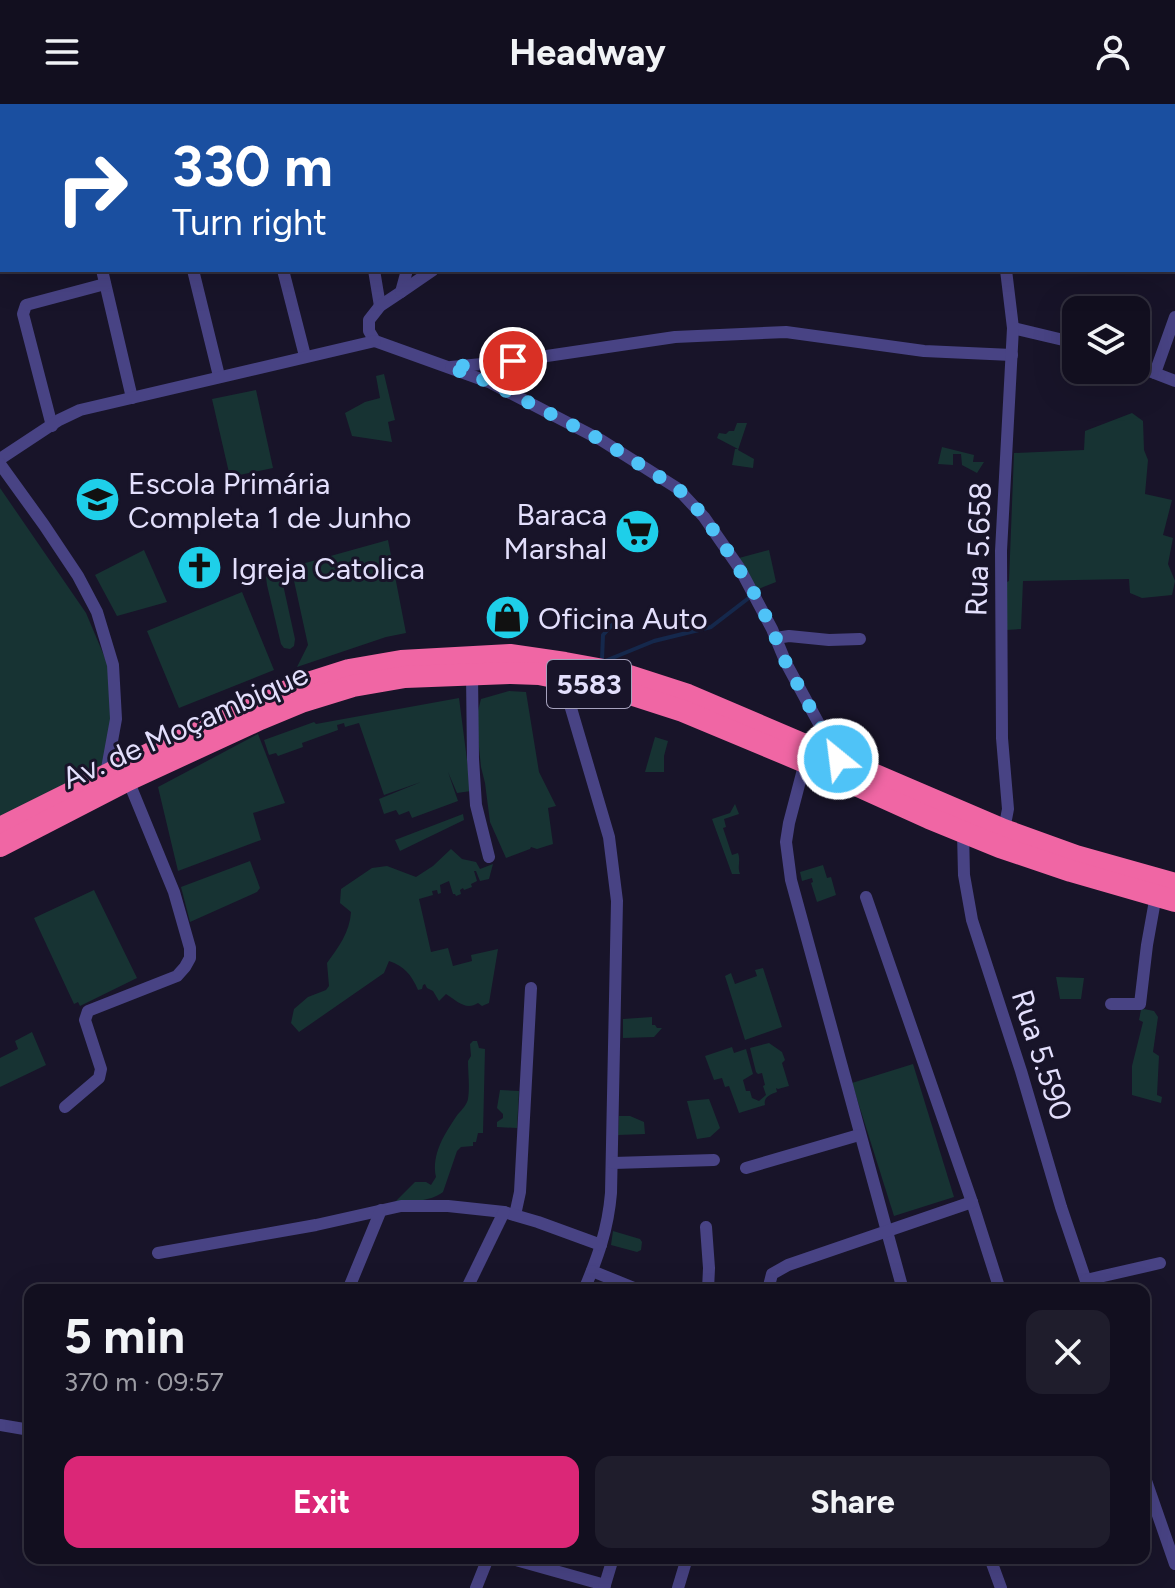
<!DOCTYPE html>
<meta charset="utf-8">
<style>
:root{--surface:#120f1f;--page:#1f1d2c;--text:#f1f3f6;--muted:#9c9ca4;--line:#312f3d;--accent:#db2777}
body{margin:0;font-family:Figtree,sans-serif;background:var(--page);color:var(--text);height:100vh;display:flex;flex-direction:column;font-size:30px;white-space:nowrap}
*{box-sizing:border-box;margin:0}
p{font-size:26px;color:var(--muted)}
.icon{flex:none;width:44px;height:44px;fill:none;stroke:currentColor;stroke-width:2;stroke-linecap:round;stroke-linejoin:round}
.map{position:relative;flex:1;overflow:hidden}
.drawer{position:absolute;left:24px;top:1180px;width:1126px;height:280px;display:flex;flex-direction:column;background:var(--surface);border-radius:16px;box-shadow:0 8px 32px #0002,0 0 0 2px var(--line)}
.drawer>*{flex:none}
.hud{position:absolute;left:0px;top:0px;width:1176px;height:168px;box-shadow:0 8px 32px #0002,0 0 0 2px var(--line);background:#1a4fa0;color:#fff;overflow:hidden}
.fabs{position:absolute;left:1062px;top:192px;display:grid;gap:16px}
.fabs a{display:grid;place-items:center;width:88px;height:88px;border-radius:16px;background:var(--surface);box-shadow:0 8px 32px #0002,0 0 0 2px var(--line);font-size:40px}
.pin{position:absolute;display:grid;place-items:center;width:68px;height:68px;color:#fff;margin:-34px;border:4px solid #fff;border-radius:50%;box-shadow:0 2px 8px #0007}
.me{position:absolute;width:88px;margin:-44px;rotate:331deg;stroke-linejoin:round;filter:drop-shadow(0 0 6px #0008)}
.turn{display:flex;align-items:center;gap:28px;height:168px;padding:0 40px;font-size:36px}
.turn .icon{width:104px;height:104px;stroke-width:2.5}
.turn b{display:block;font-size:56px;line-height:68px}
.round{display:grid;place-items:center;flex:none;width:84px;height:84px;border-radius:16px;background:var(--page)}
.summary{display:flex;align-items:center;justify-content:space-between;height:136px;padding:0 40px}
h1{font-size:48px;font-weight:700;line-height:60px}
.action{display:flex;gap:16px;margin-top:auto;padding:16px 40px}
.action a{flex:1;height:92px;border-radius:16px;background:var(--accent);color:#fff;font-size:32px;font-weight:700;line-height:92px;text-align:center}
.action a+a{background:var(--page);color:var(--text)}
header{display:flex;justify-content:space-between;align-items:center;height:104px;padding:0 40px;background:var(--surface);font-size:36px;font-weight:700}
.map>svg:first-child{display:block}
.green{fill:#173333}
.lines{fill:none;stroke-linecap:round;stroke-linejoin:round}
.stream{stroke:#15284c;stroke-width:4}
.street{stroke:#484384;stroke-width:12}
.highway{stroke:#f066a4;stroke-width:22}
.route{stroke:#4fc3f7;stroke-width:14;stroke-dasharray:0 25.2}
.labels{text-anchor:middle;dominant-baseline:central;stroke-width:6;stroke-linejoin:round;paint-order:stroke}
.shield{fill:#181429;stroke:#a6a2bd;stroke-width:2}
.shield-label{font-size:28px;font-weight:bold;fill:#e3dffc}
.poi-label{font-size:30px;fill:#e3dffc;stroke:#181429;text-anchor:start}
.street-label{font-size:30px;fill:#e3dffc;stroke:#181429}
</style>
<header><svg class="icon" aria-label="menu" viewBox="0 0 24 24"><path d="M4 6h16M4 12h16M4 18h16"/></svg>Headway<svg class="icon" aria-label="person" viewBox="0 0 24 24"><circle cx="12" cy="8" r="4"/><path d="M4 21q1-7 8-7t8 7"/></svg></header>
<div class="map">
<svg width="1175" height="1484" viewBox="0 0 1175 1484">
<rect width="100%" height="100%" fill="#181429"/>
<!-- green -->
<g class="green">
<path d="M384,270L395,316L388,318L392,338L352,332L345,309L365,298L380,294L376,272Z"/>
<path d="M256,286L273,364L230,373L212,295Z"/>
<path d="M1132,309L1143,317L1144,346L1148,356L1145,390L1172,396L1163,431L1173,434L1168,460L1175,477L1172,491L1142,494L1130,489L1129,475L1023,477L1021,525L1006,526L1007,478L1009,477L1014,349L1084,346L1085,327Z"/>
<path d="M737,319H747L738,346L754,355L753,364L732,361L735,345H738L717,334L719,329L726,330L729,327H734Z"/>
<path d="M942,343L974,351L973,358H984L977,369L962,361L961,350H953V361L938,360Z"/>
<path d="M0,384L86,509L108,561L111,615L102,664L0,713Z"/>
<path d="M388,436L406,529L386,533L297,563L308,541L291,463Z"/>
<path d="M144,446L167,498L117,512L95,471Z"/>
<path d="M769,446L776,478L756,486L739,454Z"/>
<path d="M275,467L278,469L282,476L295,535L294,542L290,545L284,544L281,540L267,481L266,473L268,470Z"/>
<path d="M242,488L274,566L179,604L147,527Z"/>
<path d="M509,587L526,588L539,668L556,702L548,704L553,740L537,745L531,743L530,745L506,754L490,718L485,679L481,663L476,614L481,595Z"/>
<path d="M459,594L471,687L457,689L448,668L458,697L412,714L409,707L399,711L396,706L384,710L379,695L421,678L384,691L359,619L345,623L344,619L337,621L338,626L302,639L303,643L278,652L276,649L269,651L264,636L314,618L316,620Z"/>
<path d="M258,630L285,699L253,709L261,736L178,767L158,683Z"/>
<path d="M655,633L668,637L664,652V668H645Z"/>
<path d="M735,700L739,710L724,715L726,723L723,724L732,751L738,749C741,757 737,762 740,770H732L712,715L730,709Z"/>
<path d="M463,710L464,716L400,747L395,736Z"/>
<path d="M451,745L462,755L476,758L480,765L493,760L489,775L480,777L476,767H474L477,777L471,780L472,783L464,786L463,784L460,786L461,790L456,792L455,790H453L449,777L440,781L441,789L438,790L437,786L432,787L433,791L419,795L431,848L448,844L453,862L472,857L471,851L498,845L489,899L482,902L478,899C466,907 457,897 446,890L439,897L433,887L427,884L425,880L423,881L422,885L418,886C411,870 404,862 389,857L384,869L299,928L291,919L294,905L308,893L326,886L329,882L327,859C338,844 350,828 351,808L340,799L341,785L372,764L387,762L416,773L433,762Z"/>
<path d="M250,757L260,784L257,788L190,818L181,783Z"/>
<path d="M823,761L827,774L831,773L836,791L817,798L811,779L813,778L812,774L802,777L800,768Z"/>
<path d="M94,786L137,874L80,902L78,898L74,900L34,814Z"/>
<path d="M763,864L782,923L745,936L725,872L731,869L735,880L757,872L755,866Z"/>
<path d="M1056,873L1084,874L1081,895H1060Z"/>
<path d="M1144,905L1154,907L1158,913L1153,948L1159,952L1157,991L1162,993L1161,999L1132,991V962L1143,918L1139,916L1141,906Z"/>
<path d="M652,913V921H655L657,924H662L654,933L623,934V915Z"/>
<path d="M32,928L46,961L0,983V954L18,945L15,937Z"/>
<path d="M473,937H477L479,944L485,945L483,1029H478L476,1038H473V1042L461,1043L457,1047L443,1088C430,1098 411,1097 395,1098L415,1078H426L431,1081L436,1073C431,1050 445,1029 458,1010C462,1006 467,1000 468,995C470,983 468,969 468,957L471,952L470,940Z"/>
<path d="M769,939L782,948L785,956L782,959L789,982L778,985L776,984L777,988C771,990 763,993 765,1001L739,1009L729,982L725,983L722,974L714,976L705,952L732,943L734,949L746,945L753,970L743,976L746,987H750L752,994L759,997L766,991L763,982L765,981L762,969L758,970L756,968L750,944Z"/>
<path d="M913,960L954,1093L894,1112L852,979Z"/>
<path d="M500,986L519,987L517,1024L497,1023V1018L503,1014V1010L497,1004Z"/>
<path d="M709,995L720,1024L710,1033L697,1035L687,997Z"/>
<path d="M619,1012H630L644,1018L645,1030L618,1031Z"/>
<path d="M613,1127L640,1135L642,1138L641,1146L637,1148L611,1141Z"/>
</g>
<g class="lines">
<!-- stream -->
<g class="stream">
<path d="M602,556L603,531L612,521L616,520"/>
<path d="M605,557L654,537L711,523L750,493"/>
</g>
<!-- street -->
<g class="street">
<path d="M66,0L67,2"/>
<path d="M144,0L145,2"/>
<path d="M244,0V2"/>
<path d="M931,0L937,2"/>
<path d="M195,2V0"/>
<path d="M482,2L483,0"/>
<path d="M986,2V0"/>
<path d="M1174,45H1175"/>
<path d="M102,166L132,294"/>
<path d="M193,166L219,272"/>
<path d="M283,166L305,252"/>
<path d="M374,166L380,202"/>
<path d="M407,166L401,188L380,202L369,216V227L375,237L489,278L601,336L677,384L704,413L740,465L772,525L786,559L837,653"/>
<path d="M401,188L433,166"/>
<path d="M1013,224L1076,239"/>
<path d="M1136,262L1175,277"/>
<path d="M451,263L513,257L675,233L786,228L924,247L1012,251"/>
<path d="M1155,269L1175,213"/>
<path d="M52,322L23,210L26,201L105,180"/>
<path d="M0,355L59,316L80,306L375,237"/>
<path d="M0,360L44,421L78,472L97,508L113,561L116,615L106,670"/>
<path d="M776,534L789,532L829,536L860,535"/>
<path d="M472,570L473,655L476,701L489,753"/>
<path d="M556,573L568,594L609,733L617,797L611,1089C608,1125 598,1153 584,1186"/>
<path d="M805,658L789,719L786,738L791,776L903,1186"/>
<path d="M1004,726L1008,705L1002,634L1001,447L1013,224L1006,166"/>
<path d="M963,728L964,771L972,816L1021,967L1061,1103L1089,1186"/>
<path d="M866,793L972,1098L1000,1186"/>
<path d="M1111,900H1140L1147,841L1156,791"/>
<path d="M65,1003L99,974L101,965L85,916L88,907L177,872L185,863L190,854V844L174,788L128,676"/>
<path d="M613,1059L714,1056"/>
<path d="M746,1064L859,1031"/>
<path d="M515,1111L520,1088L531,884"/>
<path d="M706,1123L709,1164L708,1186"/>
<path d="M158,1149L316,1121L401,1102H448L504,1108L538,1118L601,1141"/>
<path d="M592,1167L639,1186"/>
<path d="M1086,1176L1160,1159"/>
<path d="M348,1186L381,1106"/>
<path d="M466,1186L504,1108"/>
<path d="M768,1186L772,1170L788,1161L972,1098"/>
<path d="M0,1321L30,1326"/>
<path d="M1144,1371L1175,1460"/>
<path d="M509,1454L605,1481"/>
<path d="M990,1454L1001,1484"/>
<path d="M476,1484L488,1454"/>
<path d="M604,1484L613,1454"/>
<path d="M678,1484L687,1454"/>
</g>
<!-- highway -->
<g class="highway">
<path d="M0,724L187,631L255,600L302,581L349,566L401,557L510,551L565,559L620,569L688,591L1004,726L1076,752L1175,780"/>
<path d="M0,742L128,676L260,615L301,598L353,582L405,573L511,569L539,570L618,586L683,607L805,658L929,714L1000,743L1071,767L1175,797"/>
</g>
</g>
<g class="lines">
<!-- route -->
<path class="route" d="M513,257L449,263L489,278L601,336L677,384L688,394L704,413L725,443L754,489L772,525L786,559L838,655"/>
</g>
<!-- icons -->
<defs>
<symbol id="school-disc" viewBox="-11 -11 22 22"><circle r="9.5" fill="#1ecfe9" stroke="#181429"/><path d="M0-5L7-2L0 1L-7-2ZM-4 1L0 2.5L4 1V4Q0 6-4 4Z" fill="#111"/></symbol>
<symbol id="supermarket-disc" viewBox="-11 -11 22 22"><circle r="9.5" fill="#1ecfe9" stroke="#181429"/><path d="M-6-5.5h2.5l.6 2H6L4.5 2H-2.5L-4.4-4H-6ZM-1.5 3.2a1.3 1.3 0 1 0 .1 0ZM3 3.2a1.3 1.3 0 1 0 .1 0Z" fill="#111"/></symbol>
<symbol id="church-disc" viewBox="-11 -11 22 22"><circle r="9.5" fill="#1ecfe9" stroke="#181429"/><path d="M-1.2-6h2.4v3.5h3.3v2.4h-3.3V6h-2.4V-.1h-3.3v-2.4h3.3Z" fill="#111"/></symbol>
<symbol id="shop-disc" viewBox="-11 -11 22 22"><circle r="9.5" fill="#1ecfe9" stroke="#181429"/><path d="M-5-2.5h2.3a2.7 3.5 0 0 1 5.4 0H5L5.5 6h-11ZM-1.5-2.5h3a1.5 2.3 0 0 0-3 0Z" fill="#111"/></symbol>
</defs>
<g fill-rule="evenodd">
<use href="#school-disc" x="72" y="370" width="51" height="51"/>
<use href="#supermarket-disc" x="612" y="402" width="51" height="51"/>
<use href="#church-disc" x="174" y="438" width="51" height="51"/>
<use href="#shop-disc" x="482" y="488" width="51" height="51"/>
</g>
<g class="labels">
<!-- shield labels -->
<rect class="shield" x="547" y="556" width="84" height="48" rx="6"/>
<g class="shield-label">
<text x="589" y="580">5583</text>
</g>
<!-- poi labels -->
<g class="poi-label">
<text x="128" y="379">Escola Primária<tspan x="128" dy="34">Completa 1 de Junho</tspan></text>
<text x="607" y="410" text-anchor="end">Baraca<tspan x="607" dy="34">Marshal</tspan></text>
<text x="231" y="464">Igreja Catolica</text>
<text x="538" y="514">Oficina Auto</text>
</g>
<!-- street labels -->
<g class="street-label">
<text transform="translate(978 445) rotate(-88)">Rua 5.658</text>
<text transform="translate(185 622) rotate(-24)">Av. de Moçambique</text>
<text transform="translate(1042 951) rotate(72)">Rua 5.590</text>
</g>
</g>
</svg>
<div class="fabs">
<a><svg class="icon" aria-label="layers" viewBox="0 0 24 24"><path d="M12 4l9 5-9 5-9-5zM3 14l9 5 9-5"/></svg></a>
</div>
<div class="pin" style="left:513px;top:257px;background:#d93025"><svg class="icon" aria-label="arrive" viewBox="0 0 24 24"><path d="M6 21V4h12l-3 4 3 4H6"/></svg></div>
<svg class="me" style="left:838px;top:655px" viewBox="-20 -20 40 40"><circle r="17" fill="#4fc3f7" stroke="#fff" stroke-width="3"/><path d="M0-11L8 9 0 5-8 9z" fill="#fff"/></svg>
<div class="hud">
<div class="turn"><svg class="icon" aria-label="right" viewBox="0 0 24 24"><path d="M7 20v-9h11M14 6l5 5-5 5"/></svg><div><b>330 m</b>Turn right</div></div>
</div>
<section class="drawer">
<div class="summary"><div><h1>5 min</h1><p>370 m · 09:57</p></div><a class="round"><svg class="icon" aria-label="close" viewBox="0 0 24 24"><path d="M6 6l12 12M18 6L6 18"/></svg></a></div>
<div class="action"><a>Exit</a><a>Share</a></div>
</section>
</div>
